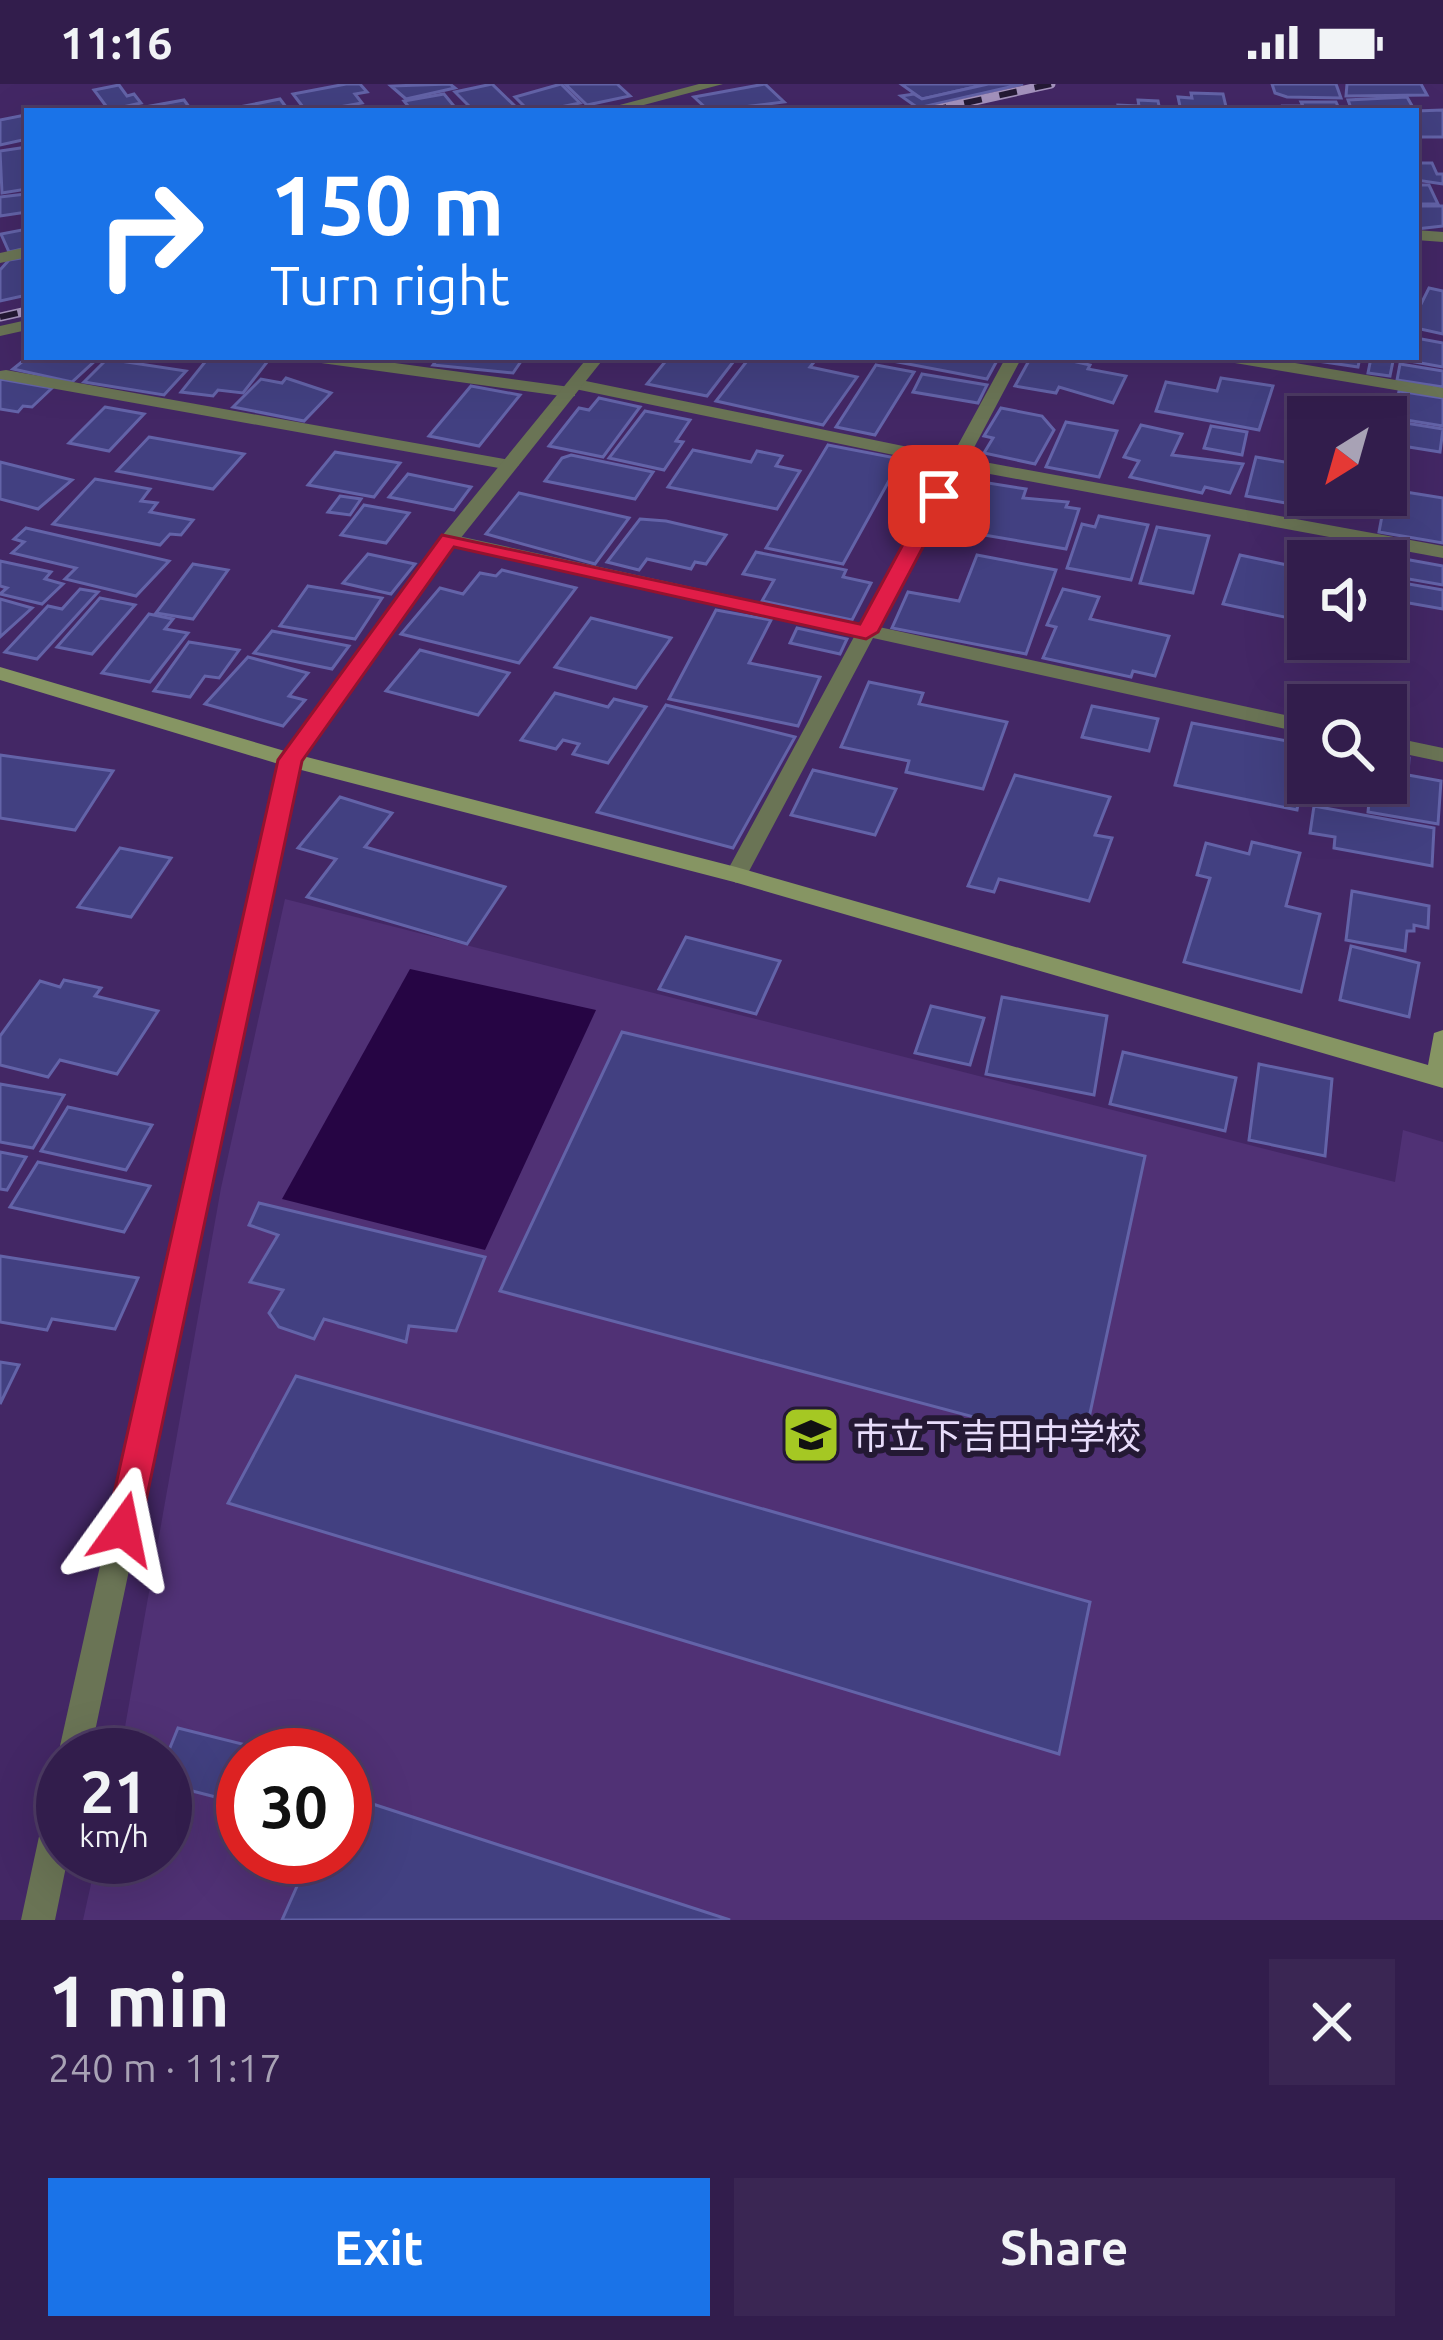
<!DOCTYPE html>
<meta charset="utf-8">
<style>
:root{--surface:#321d4c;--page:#3a2653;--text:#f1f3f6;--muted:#a8a2b5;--line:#4d3b64;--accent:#1a73e8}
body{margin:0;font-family:Ubuntu,"Noto Sans JP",sans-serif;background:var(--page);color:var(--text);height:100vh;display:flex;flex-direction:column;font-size:45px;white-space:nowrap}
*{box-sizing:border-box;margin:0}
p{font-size:39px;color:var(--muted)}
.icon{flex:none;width:66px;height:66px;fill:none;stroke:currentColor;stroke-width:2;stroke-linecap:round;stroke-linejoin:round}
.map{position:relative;height:1836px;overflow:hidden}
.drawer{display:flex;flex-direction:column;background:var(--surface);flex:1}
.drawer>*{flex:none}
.guide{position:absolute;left:24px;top:24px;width:1395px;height:252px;border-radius:0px;box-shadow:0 12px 48px #0002,0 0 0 3px var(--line);background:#1a73e8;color:#fff;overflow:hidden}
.needle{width:78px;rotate:217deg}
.tools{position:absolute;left:1287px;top:312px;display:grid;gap:24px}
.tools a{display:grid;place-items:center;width:120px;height:120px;border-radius:0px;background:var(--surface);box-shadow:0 12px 48px #0002,0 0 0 3px var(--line);font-size:60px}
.speed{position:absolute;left:36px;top:1644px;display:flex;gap:24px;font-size:60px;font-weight:700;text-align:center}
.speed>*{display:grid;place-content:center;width:156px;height:156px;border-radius:50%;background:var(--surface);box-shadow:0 12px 48px #0002,0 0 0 3px var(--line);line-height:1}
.speed small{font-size:30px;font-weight:400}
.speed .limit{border:18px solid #d22;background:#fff;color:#111}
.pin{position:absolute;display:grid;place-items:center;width:102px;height:102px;color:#fff;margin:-51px;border-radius:24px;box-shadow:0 6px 18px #0006}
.me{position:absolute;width:132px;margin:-66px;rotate:12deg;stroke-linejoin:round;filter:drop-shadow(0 0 9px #0008)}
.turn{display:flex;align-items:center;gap:42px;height:252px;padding:0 48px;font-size:54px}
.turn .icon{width:156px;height:156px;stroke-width:2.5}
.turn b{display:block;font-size:84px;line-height:102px}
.round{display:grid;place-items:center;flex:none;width:126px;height:126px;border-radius:0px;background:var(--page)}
.headline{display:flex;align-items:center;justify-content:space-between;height:204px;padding:0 48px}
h1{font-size:72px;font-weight:700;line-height:90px}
.cta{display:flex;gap:24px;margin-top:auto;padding:24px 48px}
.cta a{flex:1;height:138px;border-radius:0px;background:var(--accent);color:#fff;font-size:48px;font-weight:700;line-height:138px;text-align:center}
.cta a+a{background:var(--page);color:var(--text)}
.status{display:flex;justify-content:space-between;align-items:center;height:84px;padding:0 60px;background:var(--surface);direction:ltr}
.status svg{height:33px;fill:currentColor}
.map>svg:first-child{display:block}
.built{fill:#503175;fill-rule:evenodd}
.water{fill:#260544}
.building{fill:#424081;stroke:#6363a8;stroke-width:3}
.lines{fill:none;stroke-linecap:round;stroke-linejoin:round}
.lane{fill:#6a7455;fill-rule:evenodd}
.street{fill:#6a7455;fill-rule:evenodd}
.secondary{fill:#869563;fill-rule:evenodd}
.rail-casing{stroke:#a593be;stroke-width:9}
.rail{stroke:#241934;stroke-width:6;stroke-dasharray:18;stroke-linecap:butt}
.route{fill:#e11d48;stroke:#92132f;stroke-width:3}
.labels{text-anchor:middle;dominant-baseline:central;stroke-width:12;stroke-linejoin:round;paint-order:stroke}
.near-poi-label{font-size:36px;fill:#e7dcfa;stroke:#241934;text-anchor:start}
</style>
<div class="status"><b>11:16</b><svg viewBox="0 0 49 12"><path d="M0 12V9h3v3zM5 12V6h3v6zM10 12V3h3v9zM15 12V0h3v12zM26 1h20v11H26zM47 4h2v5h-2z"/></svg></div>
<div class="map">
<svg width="1443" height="1836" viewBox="0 0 1443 1836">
<rect width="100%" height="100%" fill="#432765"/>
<!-- built -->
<path class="built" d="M285,815L1395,1098L1403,1046L1443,1058V1836H83L97,1773H165V1671H120L221,1104ZM243,1671H345V1773H243Z"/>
<!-- water -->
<path class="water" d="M410,885L596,926L485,1166L282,1115Z"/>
<!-- building -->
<g class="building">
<path d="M346,0H360L367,8L355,10L362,19L339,23L342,27H306L293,10Z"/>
<path d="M450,0L455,4L406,15L391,2Z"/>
<path d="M492,0L520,27H474L455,8Z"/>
<path d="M561,0L580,19L560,23L565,27H529L515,13Z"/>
<path d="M565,0H617L630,12L587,21Z"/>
<path d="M765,0L784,18L709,27L694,13Z"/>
<path d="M901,0H988L922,15Z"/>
<path d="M988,0H1023L918,24L901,12L914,10L922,15Z"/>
<path d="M1272,0H1336L1341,14L1287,13L1275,9Z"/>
<path d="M1347,0H1421L1427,11L1346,12Z"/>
<path d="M119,1L127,12L134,10L141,19L109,26L94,6Z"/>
<path d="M1191,9L1223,10L1227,27H1181L1178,13L1192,14Z"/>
<path d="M444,10L458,27H412L404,17Z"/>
<path d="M1407,13L1415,27H1352L1348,16Z"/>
<path d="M280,15L289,27L229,25Z"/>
<path d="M184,16L192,27H123Z"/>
<path d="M1138,16L1158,17L1160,27H1119L1118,21L1139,22Z"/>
<path d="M1301,18H1336L1340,27H1285L1283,22H1303Z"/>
<path d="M1443,26V53H1416V27Z"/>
<path d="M25,31L27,55L0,61V36Z"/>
<path d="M27,63V105L2,109L0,67Z"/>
<path d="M1416,79H1432L1437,90H1443V100L1416,96Z"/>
<path d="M1416,101H1429L1438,120H1416Z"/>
<path d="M26,110L27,128L0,132V113Z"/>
<path d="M1416,122H1443V142L1416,145Z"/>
<path d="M27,145V164L9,168L1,150Z"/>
<path d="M27,173V211L0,217V186L9,176Z"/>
<path d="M1429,204L1443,207V250L1416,244V230Z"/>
<path d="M1416,254L1443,259V283L1387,273H1416Z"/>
<path d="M28,273H91L98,274L72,298L13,285Z"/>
<path d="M209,273H271L243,309L218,306L213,312L181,308Z"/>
<path d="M439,273H524L513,289L433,281Z"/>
<path d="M669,273H737L707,312L647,300Z"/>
<path d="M750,273H818L810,283L857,293L823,341L716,317Z"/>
<path d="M889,273H999L987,295L887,276Z"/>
<path d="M1031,273H1070L1068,276L1090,281L1088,285L1126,292L1113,319L1059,303L1056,309L1015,302Z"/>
<path d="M1291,273H1360L1358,283Z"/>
<path d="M1371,274L1393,277L1390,292L1368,289Z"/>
<path d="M107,275L186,287L164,311L84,298Z"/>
<path d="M1400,280L1443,287V303L1397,296Z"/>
<path d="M876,281L914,288L875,351L836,343Z"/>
<path d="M922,290L987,301L978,319L913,308Z"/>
<path d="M286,294L331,309L304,337L233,323L261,295L282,299Z"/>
<path d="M1221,294L1273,302L1259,346L1156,327L1166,298L1217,307Z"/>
<path d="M0,295L52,304L32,323L23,322L18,328L0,325Z"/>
<path d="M471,302L520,311L479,362L429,352Z"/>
<path d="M1399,307L1443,314V342L1394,334Z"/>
<path d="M599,314L640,323L603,373L549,362L579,324L589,326Z"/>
<path d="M105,323L144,330L109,367L69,359Z"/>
<path d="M1001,324L1042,332L1054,346L1035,380L984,369L993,354L984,352Z"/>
<path d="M645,327L690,336L676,357L683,358L664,386L609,374Z"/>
<path d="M1393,337L1443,345L1440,368L1390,360Z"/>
<path d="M1066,338L1117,347L1099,393L1046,383Z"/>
<path d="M1141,341L1182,350L1172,371L1243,380L1230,409L1205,403L1202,409L1130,393L1139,377L1124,373Z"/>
<path d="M1211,342L1247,348L1242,371L1204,364Z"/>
<path d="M149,353L244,370L213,405L117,387Z"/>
<path d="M828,361L901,375L843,480L766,464Z"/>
<path d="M693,366L751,378L757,367L782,372L776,382L800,387L777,425L668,403Z"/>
<path d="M335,368L400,379L374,413L308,401Z"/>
<path d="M571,371L653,388L635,415L545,397L562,374Z"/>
<path d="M1256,373L1308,382V411H1370L1366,433L1246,412Z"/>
<path d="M0,378L72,396L38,425L0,415Z"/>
<path d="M408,390L471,403L454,426L389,413Z"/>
<path d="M95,395L150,405L141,417L157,419L150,428L193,436L181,451L170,450L160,461L53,440Z"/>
<path d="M963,395L1026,405L1023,414L1068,418L1066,423L1079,425L1066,465L943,444Z"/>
<path d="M1387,405L1443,414V459L1379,448Z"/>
<path d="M519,409L629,434L595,480L486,450Z"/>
<path d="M340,412L361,415L350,431L328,428Z"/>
<path d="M364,421L409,429L386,459L341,451Z"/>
<path d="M1099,432L1148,441L1131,496L1067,484L1082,440L1095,443Z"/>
<path d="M640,435L666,437L726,451L706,480L695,478L691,485L647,475L639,486L607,478Z"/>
<path d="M1157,443L1209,452L1193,509L1140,499Z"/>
<path d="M26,444L169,477L136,512L65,495L76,484L12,469L24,458L14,455Z"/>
<path d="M756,468L846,486L843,493L871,499L852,536L762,517L774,496L743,490Z"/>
<path d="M368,470L415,480L391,510L343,499Z"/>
<path d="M977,471L1056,486L1026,570L892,544L908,508L959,517Z"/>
<path d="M1240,471L1306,485L1308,480V538L1223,520Z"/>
<path d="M1388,472L1443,482V501L1386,491Z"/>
<path d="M0,477L51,488L45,495L63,500L42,520L0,510L7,504L0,502Z"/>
<path d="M193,480L228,486L193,535L156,529Z"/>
<path d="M502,486L576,504L519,579L401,550L440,504L463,510L480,489L496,492Z"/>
<path d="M1386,496L1443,506V525L1386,515Z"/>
<path d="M308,502L382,514L355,555L280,542Z"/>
<path d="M80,505L98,508L37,575L5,568L48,522L62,525Z"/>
<path d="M1063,505L1099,513L1090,535L1169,552L1155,592L1133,587L1131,593L1043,574L1056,543L1047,541Z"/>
<path d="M100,514L135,521L92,570L57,563Z"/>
<path d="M0,515L32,524L0,553Z"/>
<path d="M716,526L771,536L749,579L820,593L798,642L669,615Z"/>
<path d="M149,530L173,535L165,545L188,549L150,598L102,589Z"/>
<path d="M591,534L671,554L636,604L555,583Z"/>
<path d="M797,544L847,555L840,570L790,559Z"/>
<path d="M272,547L349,562L332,585L254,569Z"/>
<path d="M189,558L239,566L219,594L205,592L190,613L154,607Z"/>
<path d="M420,566L509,589L478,631L386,607Z"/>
<path d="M248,573L308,589L289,612L305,616L283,642L205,620Z"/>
<path d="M869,598L923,609L919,620L1007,638L983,705L906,688L909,677L841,663Z"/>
<path d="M555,609L608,623L614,615L646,623L608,679L573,670L579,660L563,656L556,665L521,656Z"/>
<path d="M666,621L795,653L733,764L597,728Z"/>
<path d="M1092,622L1158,635L1149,667L1082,653Z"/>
<path d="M1192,639L1308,661L1297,726L1175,701Z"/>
<path d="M1386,670L1409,674L1408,691L1441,697L1438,740L1368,728L1371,699H1386Z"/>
<path d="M0,671L113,687L75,746L0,734Z"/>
<path d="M813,686L896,705L875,751L791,731Z"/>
<path d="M1015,691L1110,713L1095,751L1112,754L1089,817L999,795L994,808L968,802Z"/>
<path d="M340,713L392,729L365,763L505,803L467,860L307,813L336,775L298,764Z"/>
<path d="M1314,722L1434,744L1432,782L1334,764L1335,753L1310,749Z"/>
<path d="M1252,758L1300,769L1286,822L1320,830L1301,908L1184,878L1210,794L1197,791L1206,759L1249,770Z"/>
<path d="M120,764L171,774L131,833L78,823Z"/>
<path d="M1352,807L1429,822L1428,844L1414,841V847H1407L1405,867L1346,856Z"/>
<path d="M686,853L780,877L756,930L659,905Z"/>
<path d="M1351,862L1419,879L1409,933L1340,916Z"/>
<path d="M64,896L101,904L95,912L158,927L117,990L60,976L48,993L0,981V952L40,897L60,903Z"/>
<path d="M1002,913L1107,932L1094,1011L986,990Z"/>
<path d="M931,922L984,934L970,981L915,969Z"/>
<path d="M622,948L1145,1072L1083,1362L500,1207Z"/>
<path d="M1123,968L1236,994L1225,1047L1110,1020Z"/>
<path d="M1259,980L1332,995L1325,1072L1249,1056Z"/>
<path d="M0,1000L64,1011L33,1064L0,1058Z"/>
<path d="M68,1023L152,1041L126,1086L41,1067Z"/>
<path d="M0,1068L26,1073L7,1106L0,1105Z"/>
<path d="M38,1078L150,1102L124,1148L10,1123Z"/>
<path d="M259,1119L485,1173L456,1247L409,1242L406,1258L324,1235L314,1255L279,1243L269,1229L283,1206L250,1198L278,1151L249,1141Z"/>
<path d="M0,1172L138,1194L115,1245L52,1235L47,1246L0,1238Z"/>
<path d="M0,1278L19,1281L0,1320Z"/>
<path d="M296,1292L1090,1518L1059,1670L228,1419Z"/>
<path d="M178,1644L286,1671H243V1720L165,1700V1676Z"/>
<path d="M345,1711L730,1836H282L310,1773H345Z"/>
</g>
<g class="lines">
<!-- lane -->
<g class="lane">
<path d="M27,163V173L0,179V169Z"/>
<path d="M27,236V246L0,252V242Z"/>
<path d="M306,273H351L570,303V296L576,295L952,372L1006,273H1022L968,375L1443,462V474L963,385L879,543L1308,636V650L873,554L747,791L736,799L725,791L855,551L449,462L440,456L449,450L861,540L947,382L575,305V312L569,313L314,278Z"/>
<path d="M1221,273H1259L1443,304V314L1229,278Z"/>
<path d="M6,286L510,376L519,381L510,386L0,295V287Z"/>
<path d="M1386,652L1443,664V678L1386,666Z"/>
</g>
<!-- street -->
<g class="street">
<path d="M699,0H723L621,27H597Z"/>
<path d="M1416,146L1443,148V158L1416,156Z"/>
<path d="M588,273H605L456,460L300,677L90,1671H63V1683L58,1671L279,676L442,452Z"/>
<path d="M63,1703V1773H68L55,1836H21L46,1720L51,1708Z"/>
</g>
<!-- secondary -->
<path class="secondary" d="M0,583L295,670L736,783L1428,981L1434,949L1443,946V1004L734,798L282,681L0,596Z"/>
<defs>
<g id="rail">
<path d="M929,27L1051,0"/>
<path d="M0,233L27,227"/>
</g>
</defs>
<!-- rail casing -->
<use href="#rail" class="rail-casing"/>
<!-- rail -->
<use href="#rail" class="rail"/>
</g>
<!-- route -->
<path class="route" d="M939,406L950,412L878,548L866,555L454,463L302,677L140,1445L135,1456L123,1460L111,1456L106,1445L278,676L442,451L860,540L929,412Z"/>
<!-- icons -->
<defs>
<symbol id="school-square" viewBox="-11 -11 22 22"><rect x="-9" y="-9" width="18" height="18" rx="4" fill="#a5c823" stroke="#241934"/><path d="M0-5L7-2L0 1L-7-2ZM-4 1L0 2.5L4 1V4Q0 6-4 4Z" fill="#111"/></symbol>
</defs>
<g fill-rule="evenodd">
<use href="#school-square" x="778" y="1318" width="66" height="66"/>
</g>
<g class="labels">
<!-- near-poi labels -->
<g class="near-poi-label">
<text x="853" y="1351">市立下吉田中学校</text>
</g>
</g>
</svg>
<div class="tools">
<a><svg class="needle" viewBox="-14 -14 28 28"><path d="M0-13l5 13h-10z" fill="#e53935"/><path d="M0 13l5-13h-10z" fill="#a8a2b5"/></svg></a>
<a><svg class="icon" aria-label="sound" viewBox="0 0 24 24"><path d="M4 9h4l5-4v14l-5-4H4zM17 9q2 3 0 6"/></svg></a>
<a><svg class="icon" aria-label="search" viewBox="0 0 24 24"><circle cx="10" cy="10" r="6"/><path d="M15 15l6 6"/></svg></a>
</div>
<div class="speed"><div>21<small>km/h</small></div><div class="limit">30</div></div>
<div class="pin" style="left:939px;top:412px;background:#d93025"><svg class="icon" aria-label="arrive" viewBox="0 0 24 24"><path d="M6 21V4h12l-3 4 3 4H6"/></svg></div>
<svg class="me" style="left:123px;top:1445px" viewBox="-20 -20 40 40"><path d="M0-17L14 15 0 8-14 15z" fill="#e11d48" stroke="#fff" stroke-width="4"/></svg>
<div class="guide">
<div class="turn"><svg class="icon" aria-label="right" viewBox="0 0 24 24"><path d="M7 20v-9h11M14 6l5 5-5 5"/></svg><div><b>150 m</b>Turn right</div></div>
</div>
</div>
<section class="drawer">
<div class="headline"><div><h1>1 min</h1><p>240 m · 11:17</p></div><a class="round"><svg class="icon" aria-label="close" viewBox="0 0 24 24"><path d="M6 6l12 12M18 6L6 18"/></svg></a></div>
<div class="cta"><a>Exit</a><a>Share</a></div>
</section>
